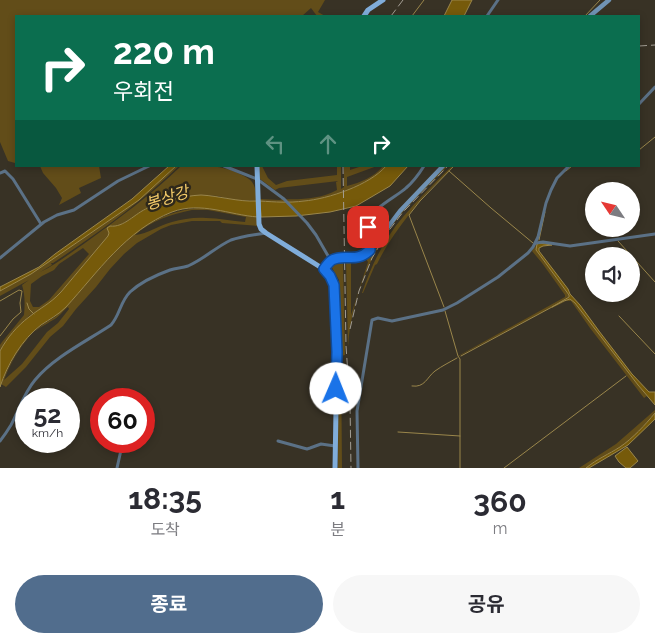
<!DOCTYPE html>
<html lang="ko">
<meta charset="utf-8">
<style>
:root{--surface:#fff;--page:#f7f7f7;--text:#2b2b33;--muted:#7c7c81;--accent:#516d8d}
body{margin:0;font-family:Raleway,"Noto Sans KR",sans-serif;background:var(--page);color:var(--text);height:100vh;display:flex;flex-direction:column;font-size:19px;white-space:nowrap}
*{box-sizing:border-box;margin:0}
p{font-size:16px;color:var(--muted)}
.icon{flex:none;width:28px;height:28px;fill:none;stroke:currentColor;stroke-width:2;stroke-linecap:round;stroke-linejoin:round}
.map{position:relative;height:468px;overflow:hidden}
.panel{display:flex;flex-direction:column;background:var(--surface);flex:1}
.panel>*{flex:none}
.guide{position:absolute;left:15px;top:15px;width:625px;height:152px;border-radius:0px;box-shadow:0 2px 8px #0003;background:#0b6e4f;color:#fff;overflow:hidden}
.needle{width:32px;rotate:305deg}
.buttons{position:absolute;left:585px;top:182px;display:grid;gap:10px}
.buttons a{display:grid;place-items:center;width:55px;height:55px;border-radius:50%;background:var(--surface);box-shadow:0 2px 8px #0003;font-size:25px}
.speed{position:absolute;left:15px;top:388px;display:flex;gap:10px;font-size:25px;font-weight:700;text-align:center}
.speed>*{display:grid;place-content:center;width:65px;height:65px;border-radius:50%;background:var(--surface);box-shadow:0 2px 8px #0003;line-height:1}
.speed small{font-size:12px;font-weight:400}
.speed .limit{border:8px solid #d22;background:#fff;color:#111}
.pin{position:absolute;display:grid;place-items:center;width:42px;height:42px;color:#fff;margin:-21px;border-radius:10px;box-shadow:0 2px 8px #0006}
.me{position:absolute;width:55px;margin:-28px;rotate:1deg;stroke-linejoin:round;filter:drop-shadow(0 0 4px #0008)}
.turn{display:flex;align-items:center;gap:18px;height:105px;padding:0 15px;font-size:22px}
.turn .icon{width:65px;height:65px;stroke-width:2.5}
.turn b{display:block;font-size:35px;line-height:42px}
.lanes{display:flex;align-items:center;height:48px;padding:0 15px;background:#0003;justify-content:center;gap:25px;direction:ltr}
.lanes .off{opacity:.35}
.eta{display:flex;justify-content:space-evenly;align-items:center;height:85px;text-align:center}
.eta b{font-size:30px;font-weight:700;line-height:35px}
.cta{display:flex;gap:10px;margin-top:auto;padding:10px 15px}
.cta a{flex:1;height:58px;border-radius:30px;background:var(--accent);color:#fff;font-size:20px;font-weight:700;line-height:58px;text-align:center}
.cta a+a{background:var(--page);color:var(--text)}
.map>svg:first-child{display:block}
.green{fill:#624d19;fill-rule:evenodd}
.water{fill:#765a0a;stroke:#9a864b}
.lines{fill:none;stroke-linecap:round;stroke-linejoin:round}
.stream{stroke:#9a864b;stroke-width:1}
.street{stroke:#5b7186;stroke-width:3}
.secondary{stroke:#7093b5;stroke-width:4.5}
.primary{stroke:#80adda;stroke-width:5}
.rail{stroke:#a39e94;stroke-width:1;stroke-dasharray:8 4;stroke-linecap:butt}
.route-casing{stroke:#114b97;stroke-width:12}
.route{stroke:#1a73e8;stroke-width:9}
.labels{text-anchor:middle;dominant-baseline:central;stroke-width:5;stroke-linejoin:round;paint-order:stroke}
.water-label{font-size:16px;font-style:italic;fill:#f4cb69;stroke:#2e281b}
</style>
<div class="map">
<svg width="655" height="468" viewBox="0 0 655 468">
<rect width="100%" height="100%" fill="#383225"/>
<!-- green -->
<g class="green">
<path d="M0,0H325L318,12L325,16H317L311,8L302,16H16V158L15,163L8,161L0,142Z"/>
<path d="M40,166H99L101,178L79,188L81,193L59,205L62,198L56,188L43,173Z"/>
<path d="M176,166H179C140,203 97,234 53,263H51L52,265L40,272C56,265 70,253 85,243C118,219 151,195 181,166C204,166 220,164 242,175C246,177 250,179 252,182C256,187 256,195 257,201L234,200L218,196L201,195L180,197L145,209L119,226H115L109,233L108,236L61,292L53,301L29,316L0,351V345L2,342L24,315C25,305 25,294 22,285L29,280L0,296V291L31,274L139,200ZM83,248L89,254L49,300L39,307H33L30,301L31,284L42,276L54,270L59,264Z"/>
<path d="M259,166H262L268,178L276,185L287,181L337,175V166H341V189L344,187V166H350V170L362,166H377L347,177V186C361,182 373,178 383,166H386C370,185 328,199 304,201C289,203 275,202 260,201V199L280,200L282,199C299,200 321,199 337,190L336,182L338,181L279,188L275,190L260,179Z"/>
<path d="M446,166H448C432,182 416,197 402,213C371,250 351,299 348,347L346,260L351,261V315L368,262L366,259L370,256L401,212Z"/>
<path d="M452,166H454C439,181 423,195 411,212C398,229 386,245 377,264L375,265L363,293H362C371,266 384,239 403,217C418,199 435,183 452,166Z"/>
<path d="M197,208H209L258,217V226L222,223L220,221H192L171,225L161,229L137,243L124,254L110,269L96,287L76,309L63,326L50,337L26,367L6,387L1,384C15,353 25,334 55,317L123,243C146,223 168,211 197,208ZM192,210H208L246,217L245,222C232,221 219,218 206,218C195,217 183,219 172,222C159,225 148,234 135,235C151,221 171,214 192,210ZM68,307L69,309L58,323L47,332L22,364L4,380C10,364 19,348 30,336C36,329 45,325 53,320C59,317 63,311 68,307Z"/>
<path d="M539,243L571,246L539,243V254L569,295V296L554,306L570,299L575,303L638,385L647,396L644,398L590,328L571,301H566L552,308V307L459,356H458L565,297V295L542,263L532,251L537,244Z"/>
<path d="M343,261L345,355L341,356L342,468H338L339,280L331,266L334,262Z"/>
<path d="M655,410V413L636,434L622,446L602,457L586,468H579L616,444Z"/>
</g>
<!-- water -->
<g class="water">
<path d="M452,0H472L464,16H444Z"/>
<path d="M169,166H176L139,200L31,274L0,291V287L39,267L55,254L132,199Z"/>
<path d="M386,166H408L390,186L356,206L330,212L296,216L261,217L260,201C275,202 289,203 304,201C328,199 370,185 386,166Z"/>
<path d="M201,195C220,196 238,202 257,201L258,217C229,215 201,201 172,212C126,230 98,272 66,307C58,315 50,319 41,325C22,339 7,365 0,387V351C7,338 17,326 29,317C40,308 50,304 61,292L108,236L109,233L107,228L110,226C124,228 135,213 148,208C165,201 182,196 201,195Z"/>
<path d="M539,243L552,245L543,246L539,248V251L568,289L570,294L580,305L599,331L632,374L649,392H655V405L638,385L575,303L570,299L564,301L552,307L569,297V295L539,254L536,250L537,244Z"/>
<path d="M655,413V419L628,445L589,468H586C597,459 609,454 620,447C633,438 645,425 655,413Z"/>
<path d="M627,447L638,461L630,468H626L619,462L615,456Z"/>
</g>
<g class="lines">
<!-- stream -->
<g class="stream">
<path d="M412,16L424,0"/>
<path d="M585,16L600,0"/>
<path d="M639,150L655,137"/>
<path d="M449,171L491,208L533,243"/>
<path d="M566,171L572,166"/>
<path d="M539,240L545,212"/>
<path d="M618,241L655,282"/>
<path d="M0,301L19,290L22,291L20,303L21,312L13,319L0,336"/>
<path d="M27,303L29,309L34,314"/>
<path d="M444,307L409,215L420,201L454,166"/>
<path d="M445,311L458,356L460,359V468"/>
<path d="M619,316L655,354"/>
<path d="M461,356L552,307"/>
<path d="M412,386C425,388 427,377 435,371C442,366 450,362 457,358"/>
<path d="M398,432L460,436"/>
<path d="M504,468L626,376"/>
</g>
<!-- street -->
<g class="street">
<path d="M487,16L498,0"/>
<path d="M639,104L655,87"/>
<path d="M224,166L257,179L284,199L307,223L316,235L331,261"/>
<path d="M0,173L5,171L13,179L18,187L41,224"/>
<path d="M536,243L543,242L570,246L655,234"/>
<path d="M370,250C370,243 366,229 368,222C372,208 396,197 406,188C413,182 419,174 424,166"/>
<path d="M0,258L44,222L57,215L74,210L118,181L149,166"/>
<path d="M144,429L152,431"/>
<path d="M0,441C4,436 8,430 11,425C19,410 24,393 35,380C54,357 87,341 111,325C120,315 120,302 130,292C141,282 156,275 170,270C176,268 182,268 188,266C204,259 216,247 231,240C242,236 254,235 265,233"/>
<path d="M278,441L307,449L310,448L321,444L335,446"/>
<path d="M117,468L123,441"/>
<path d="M358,468L357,411L372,320L378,318L392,321L443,310L457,303L498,277L528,253L533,247L538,237L546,203L551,190L557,178L569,166"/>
</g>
<!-- secondary -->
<g class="secondary">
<path d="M590,16L609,0"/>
<path d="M324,269L330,262L334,259L360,257L369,252L400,211L443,166"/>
</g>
<!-- primary -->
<g class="primary">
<path d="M364,16L368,10L383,0"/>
<path d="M257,166L259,224L261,229L266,233L325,270L332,278L334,285L337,352L335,468"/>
</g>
<!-- rail -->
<g class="rail">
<path d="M391,16L403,0"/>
<path d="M639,46L655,45"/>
<path d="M343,166L346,346L350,403L351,468"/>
<path d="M350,329L359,291L372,258L387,233L403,212L448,166"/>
</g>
</g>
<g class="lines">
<defs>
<path id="route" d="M336,389L337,352L334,285L330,276L324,269C326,266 329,262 332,260C346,253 355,264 370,250L368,227"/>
</defs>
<!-- route casing -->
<use href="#route" class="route-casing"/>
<!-- route -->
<use href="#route" class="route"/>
</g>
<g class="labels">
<!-- water labels -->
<g class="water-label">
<text transform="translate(167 198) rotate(-18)">봉상강</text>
</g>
</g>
</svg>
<div class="buttons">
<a><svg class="needle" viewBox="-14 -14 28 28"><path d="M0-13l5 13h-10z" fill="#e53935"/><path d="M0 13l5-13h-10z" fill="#7c7c81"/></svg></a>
<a><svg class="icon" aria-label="sound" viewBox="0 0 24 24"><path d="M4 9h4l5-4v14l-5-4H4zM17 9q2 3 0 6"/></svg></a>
</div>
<div class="speed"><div>52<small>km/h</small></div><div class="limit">60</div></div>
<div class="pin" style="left:368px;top:227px;background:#d93025"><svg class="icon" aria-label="arrive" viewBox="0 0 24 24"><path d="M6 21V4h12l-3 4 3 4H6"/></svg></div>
<svg class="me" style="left:336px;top:389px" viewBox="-20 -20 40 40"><circle r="19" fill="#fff"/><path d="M0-13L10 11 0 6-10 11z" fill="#1a73e8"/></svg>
<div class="guide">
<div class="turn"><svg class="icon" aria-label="right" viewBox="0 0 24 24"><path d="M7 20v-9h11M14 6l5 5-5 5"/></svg><div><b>220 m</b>우회전</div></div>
<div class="lanes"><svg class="icon off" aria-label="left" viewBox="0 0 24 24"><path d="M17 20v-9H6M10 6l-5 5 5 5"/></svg><svg class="icon off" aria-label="ahead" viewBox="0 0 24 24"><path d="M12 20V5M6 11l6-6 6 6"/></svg><svg class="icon" aria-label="right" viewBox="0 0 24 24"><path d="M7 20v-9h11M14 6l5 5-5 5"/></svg></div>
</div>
</div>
<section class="panel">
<div class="eta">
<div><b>18:35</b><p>도착</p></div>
<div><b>1</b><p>분</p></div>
<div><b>360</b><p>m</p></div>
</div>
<div class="cta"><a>종료</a><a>공유</a></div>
</section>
